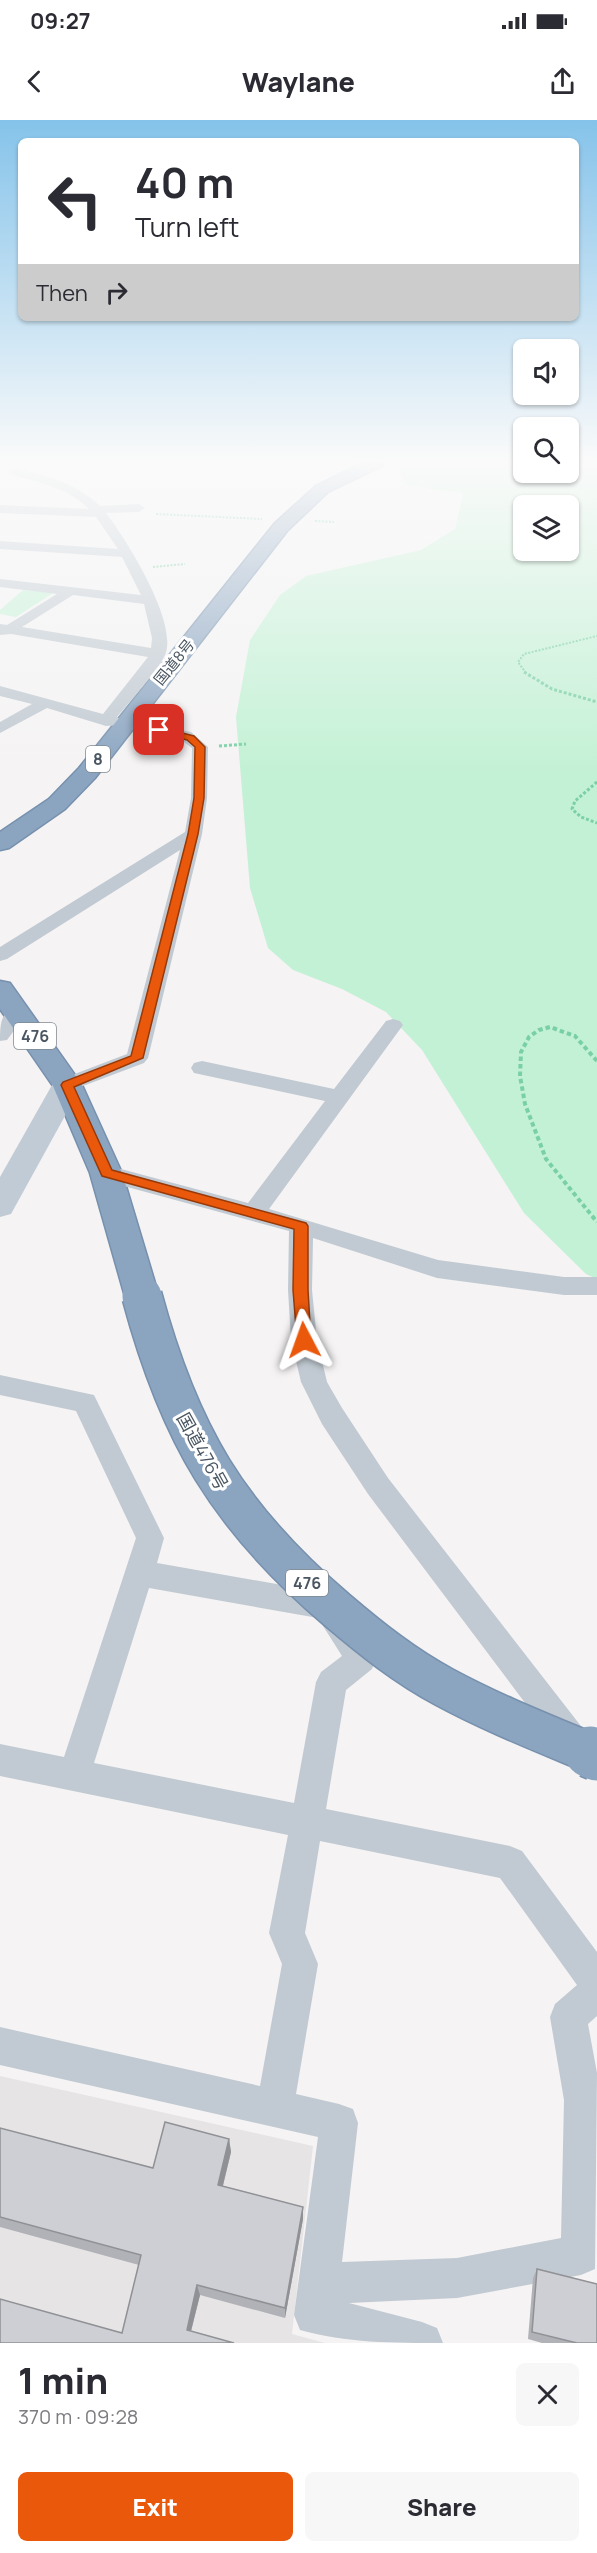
<!DOCTYPE html>
<meta charset="utf-8">
<style>
:root{--surface:#fff;--page:#f7f7f7;--text:#2b2b33;--muted:#7c7c81;--accent:#ea580c}
body{margin:0;font-family:Manrope,"Noto Sans JP",sans-serif;background:var(--page);color:var(--text);height:100vh;display:flex;flex-direction:column;font-size:22px;white-space:nowrap}
*{box-sizing:border-box;margin:0}
p{font-size:20px;color:var(--muted)}
.icon{flex:none;width:33px;height:33px;fill:none;stroke:currentColor;stroke-width:2;stroke-linecap:round;stroke-linejoin:round}
.map{position:relative;height:2223px;overflow:hidden}
.sheet{display:flex;flex-direction:column;background:var(--surface);flex:1}
.sheet>*{flex:none}
.guide{position:absolute;left:18px;top:18px;width:561px;height:183px;border-radius:9px;box-shadow:0 2px 4px #0004;background:#fff;color:var(--text);overflow:hidden}
.tools{position:absolute;left:513px;top:219px;display:grid;gap:12px}
.tools a{display:grid;place-items:center;width:66px;height:66px;border-radius:9px;background:var(--surface);box-shadow:0 2px 4px #0004;font-size:30px}
.pin{position:absolute;display:grid;place-items:center;width:51px;height:51px;color:#fff;margin:-26px;border-radius:12px;box-shadow:0 3px 9px #0006}
.me{position:absolute;width:66px;margin:-33px;rotate:356deg;stroke-linejoin:round;filter:drop-shadow(0 0 4px #0008)}
.turn{display:flex;align-items:center;gap:21px;height:126px;padding:0 18px;font-size:27px}
.turn .icon{width:78px;height:78px;stroke-width:2.5}
.turn b{display:block;font-size:42px;line-height:51px}
.then{display:flex;align-items:center;height:57px;padding:0 18px;background:#0003;gap:12px;font-size:22px}
.round{display:grid;place-items:center;flex:none;width:63px;height:63px;border-radius:9px;background:var(--page)}
.headline{display:flex;align-items:center;justify-content:space-between;height:102px;padding:0 18px}
h1{font-size:36px;font-weight:800;line-height:45px}
.button{display:flex;gap:12px;margin-top:auto;padding:12px 18px}
.button a{flex:1;height:69px;border-radius:9px;background:var(--accent);color:#fff;font-size:24px;font-weight:800;line-height:69px;text-align:center}
.button a+a{background:var(--page);color:var(--text)}
.status{display:flex;justify-content:space-between;align-items:center;height:42px;padding:0 30px;background:var(--surface);direction:ltr}
.status svg{height:16px;fill:currentColor}
header{display:flex;justify-content:space-between;align-items:center;height:78px;padding:0 18px;background:var(--surface);font-size:27px;font-weight:800}
.map>svg:first-child{display:block}
.education{fill:#e6e4e5}
.green{fill:#c3f1d5;fill-rule:evenodd}
.lines{fill:none;stroke-linecap:round;stroke-linejoin:round}
.highway-casing{stroke:#7690ad;stroke-width:3}
.path-far2{stroke:#7ad0a6;stroke-width:2;stroke-dasharray:2 1.5;stroke-linecap:butt}
.path-far1{stroke:#7ad0a6;stroke-width:3;stroke-dasharray:3 2;stroke-linecap:butt}
.path{stroke:#7ad0a6;stroke-width:4;stroke-dasharray:4.5 3;stroke-linecap:butt}
.lane{stroke:#c1cad2;stroke-width:8}
.street{fill:#c1cad2;fill-rule:evenodd}
.secondary{fill:#c1cbd6;fill-rule:evenodd}
.highway{fill:#8ba5c1;fill-rule:evenodd}
.highway-bridge-far2-casing{stroke:#7690ad;stroke-width:33;stroke-linecap:butt}
.highway-bridge-far1-casing{stroke:#7690ad;stroke-width:42;stroke-linecap:butt}
.highway-bridge-casing{stroke:#7690ad;stroke-width:54;stroke-linecap:butt}
.highway-bridge-far2{stroke:#8ba5c1;stroke-width:30}
.highway-bridge-far1{stroke:#8ba5c1;stroke-width:39}
.highway-bridge{stroke:#8ba5c1;stroke-width:51}
.wall{fill:#b0b2b7}
.shaded-wall{fill:#909195}
.building{fill:#cdcfd5;stroke:#909195;stroke-width:1.5}
.route{fill:#ea580c;stroke:#983908;stroke-width:1.5}
.labels{text-anchor:middle;dominant-baseline:central;stroke-width:6;stroke-linejoin:round;paint-order:stroke}
.far-street-label{font-size:15px;fill:#4a5661;stroke:#fff}
.shield{fill:#fff;stroke:#808990;stroke-width:1.5}
.shield-label{font-size:16px;font-weight:bold;fill:#4a5661}
.street-label{font-size:18px;fill:#4a5661;stroke:#fff}
</style>
<div class="status"><b>09:27</b><svg viewBox="0 0 49 12"><path d="M0 12V9h3v3zM5 12V6h3v6zM10 12V3h3v9zM15 12V0h3v12zM26 1h20v11H26zM47 4h2v5h-2z"/></svg></div>
<header><svg class="icon" aria-label="back" viewBox="0 0 24 24"><path d="M15 5l-7 7 7 7"/></svg>Waylane<svg class="icon" aria-label="share" viewBox="0 0 24 24"><path d="M12 15V3M7 8l5-5 5 5M5 13v7h14v-7"/></svg></header>
<div class="map">
<svg width="597" height="2223" viewBox="0 0 597 2223">
<rect width="100%" height="100%" fill="#f5f3f3"/>
<!-- education -->
<path class="education" d="M0,1956L313,2026L292,2214L325,2223H0Z"/>
<!-- green -->
<g class="green">
<path d="M397,342H523L524,352H568L569,342H597V1159L586,1154L524,1093L422,930L386,892L342,869L293,850L268,828L250,768L236,597L250,520L280,475L306,456L421,430L455,409L463,374L404,365ZM524,386H568V430H524Z"/>
<path d="M23,470L53,473L16,497L0,494V490Z"/>
</g>
<g class="lines">
<defs>
<g id="highway">
<path d="M364,342L384,343L382,346L328,372L287,411L95,658L65,689L9,728L0,730V712L49,679L79,648L275,403L316,366Z"/>
<path d="M0,861L10,863L82,965L122,1053L158,1173L153,1182L141,1186L129,1182L124,1173L90,1053L53,966L0,889Z"/>
</g>
</defs>
<!-- highway casing -->
<use href="#highway" class="highway-casing"/>
<!-- path-far2 -->
<g class="path-far2">
<path d="M156,394L262,399"/>
<path d="M315,401L334,402"/>
<path d="M153,447L185,444"/>
<path d="M526,553L518,542L524,534L597,516"/>
</g>
<!-- path-far1 -->
<g class="path-far1">
<path d="M524,552L552,569L597,582"/>
<path d="M219,626L246,624"/>
<path d="M597,662L575,681L572,689L581,697L597,703"/>
</g>
<!-- path -->
<path class="path" d="M597,941L575,916L550,907L539,910L529,917L521,932L520,956L525,984L546,1039L597,1102"/>
<!-- lane -->
<path class="lane" d="M141,607L157,589"/>
<!-- street -->
<g class="street">
<path d="M13,348C45,355 76,363 100,386L139,384L145,388L139,392L106,393C126,419 179,503 165,535C158,551 129,582 117,597L124,602L122,605L106,606L47,588L0,613V602L32,584L0,576V566L103,594L148,537L11,514L0,515V504L7,505L57,474L0,467V459L141,475L122,437L0,429V421L118,429L96,397L0,393V385L89,389C67,367 38,362 9,354V350ZM73,475L144,484L152,518L151,528L22,507Z"/>
<path d="M136,601L191,612L208,627L207,678L202,714L148,938L144,943L67,972L59,970L56,965L59,960L127,934L180,730L7,839L0,841V827L185,712L191,678L192,628L180,619L130,609L128,606L130,603Z"/>
<path d="M18,886L25,888L28,892L7,920L0,921C0,906 0,890 18,886Z"/>
<path d="M393,899L400,901L403,905L269,1089L438,1140L564,1157H597V1175H564L437,1158L313,1118L312,1170L317,1220L327,1262L342,1288L388,1358L584,1610L589,1621L584,1632L573,1636L562,1632L368,1374L322,1304L301,1262L291,1220L288,1170L289,1111L98,1059L94,1053L98,1047L106,1045L248,1083L325,981L194,953L191,948L194,943L202,941L334,969L386,901Z"/>
<path d="M0,1255L94,1275L164,1418L157,1443L327,1473L338,1477L376,1539L372,1549L346,1570L326,1689L510,1726L522,1731L597,1832V1896L588,1904L597,1953L595,2149L581,2155L457,2178L349,2183L422,2202L437,2208L443,2223C394,2223 346,2223 300,2210L294,2195L318,2017L0,1945V1907L260,1966L282,1844L269,1813L288,1715L0,1656V1624L64,1637L136,1418L76,1291L0,1275ZM149,1468L318,1498L342,1536L321,1552L316,1562L294,1683L94,1643ZM320,1721L500,1758L577,1865L555,1884L550,1897L564,1980L561,2118L457,2138L342,2142L358,2003L353,1989L339,1984L296,1974L318,1844L305,1813Z"/>
</g>
<!-- secondary -->
<path class="secondary" d="M67,956L78,958L82,965L11,1094L0,1097V1057L56,958Z"/>
<!-- highway -->
<use href="#highway" class="highway"/>
<defs>
<path id="highway-bridge-far2" d="M141,1173L142,1178"/>
<path id="highway-bridge-far1" d="M142,1176C179,1314 228,1397 337,1490C371,1519 405,1546 444,1567C492,1593 543,1613 593,1634"/>
<path id="highway-bridge" d="M590,1632L597,1635"/>
</defs>
<!-- highway-bridge-far2 casing -->
<use href="#highway-bridge-far2" class="highway-bridge-far2-casing"/>
<!-- highway-bridge-far1 casing -->
<use href="#highway-bridge-far1" class="highway-bridge-far1-casing"/>
<!-- highway-bridge casing -->
<use href="#highway-bridge" class="highway-bridge-casing"/>
<!-- highway-bridge-far2 -->
<use href="#highway-bridge-far2" class="highway-bridge-far2"/>
<!-- highway-bridge-far1 -->
<use href="#highway-bridge-far1" class="highway-bridge-far1"/>
<!-- highway-bridge -->
<use href="#highway-bridge" class="highway-bridge"/>
</g>
<!-- wall -->
<g class="wall">
<path d="M0,2008L153,2048L229,2019L231,2032L223,2066L303,2087V2099L285,2198L200,2175L191,2211L122,2213L139,2145L0,2107Z"/>
<path d="M537,2149L597,2223H542L528,2219L533,2158Z"/>
</g>
<!-- shaded-wall -->
<g class="shaded-wall">
<path d="M229,2019L231,2032L220,2077L218,2065Z"/>
<path d="M303,2087V2099L285,2198V2188Z"/>
<path d="M197,2165L200,2175L189,2219L187,2210Z"/>
</g>
<!-- building -->
<g class="building">
<path d="M165,2002L229,2019L218,2065L303,2087L285,2188L197,2165L187,2210L234,2223H0V2179L122,2213L141,2135L0,2097V2008L153,2048Z"/>
<path d="M537,2149L597,2164V2223H577L532,2212Z"/>
</g>
<!-- sky -->
<linearGradient id="sky" x2="0" y2="1"><stop stop-color="#85c3ea"/><stop offset="0.52" stop-color="#fafafa"/><stop offset="1" stop-color="#fafafa" stop-opacity="0"/></linearGradient>
<rect width="597" height="654" fill="url(#sky)"/>
<!-- route -->
<path class="route" d="M159,607L194,616L205,627L204,678L198,714L143,938L74,967L112,1050L306,1103L308,1106V1170L311,1220L309,1224H299L297,1220L293,1170L294,1109L102,1056L61,965L63,962L131,936L188,714L194,678L195,627L187,620L156,612V608Z"/>
<g class="labels">
<!-- far-street labels -->
<g class="far-street-label">
<text transform="translate(174 542) rotate(-51)">国道8号</text>
</g>
<!-- shield labels -->
<g class="shield">
<rect x="86" y="626" width="24" height="26" rx="4.5"/>
<rect x="14" y="903" width="42" height="26" rx="4.5"/>
<rect x="286" y="1450" width="42" height="26" rx="4.5"/>
</g>
<g class="shield-label">
<text x="98" y="639">8</text>
<text x="35" y="916">476</text>
<text x="307" y="1463">476</text>
</g>
<!-- street labels -->
<g class="street-label">
<text transform="translate(203 1331) rotate(61)">国道476号</text>
</g>
</g>
</svg>
<div class="tools">
<a><svg class="icon" aria-label="sound" viewBox="0 0 24 24"><path d="M4 9h4l5-4v14l-5-4H4zM17 9q2 3 0 6"/></svg></a>
<a><svg class="icon" aria-label="search" viewBox="0 0 24 24"><circle cx="10" cy="10" r="6"/><path d="M15 15l6 6"/></svg></a>
<a><svg class="icon" aria-label="layers" viewBox="0 0 24 24"><path d="M12 4l9 5-9 5-9-5zM3 14l9 5 9-5"/></svg></a>
</div>
<div class="pin" style="left:159px;top:610px;background:#d93025"><svg class="icon" aria-label="arrive" viewBox="0 0 24 24"><path d="M6 21V4h12l-3 4 3 4H6"/></svg></div>
<svg class="me" style="left:304px;top:1220px" viewBox="-20 -20 40 40"><path d="M0-17L14 15 0 8-14 15z" fill="#ea580c" stroke="#fff" stroke-width="4"/></svg>
<div class="guide">
<div class="turn"><svg class="icon" aria-label="left" viewBox="0 0 24 24"><path d="M17 20v-9H6M10 6l-5 5 5 5"/></svg><div><b>40 m</b>Turn left</div></div>
<div class="then">Then<svg class="icon" aria-label="right" viewBox="0 0 24 24"><path d="M7 20v-9h11M14 6l5 5-5 5"/></svg></div>
</div>
</div>
<section class="sheet">
<div class="headline"><div><h1>1 min</h1><p>370 m · 09:28</p></div><a class="round"><svg class="icon" aria-label="close" viewBox="0 0 24 24"><path d="M6 6l12 12M18 6L6 18"/></svg></a></div>
<div class="button"><a>Exit</a><a>Share</a></div>
</section>
